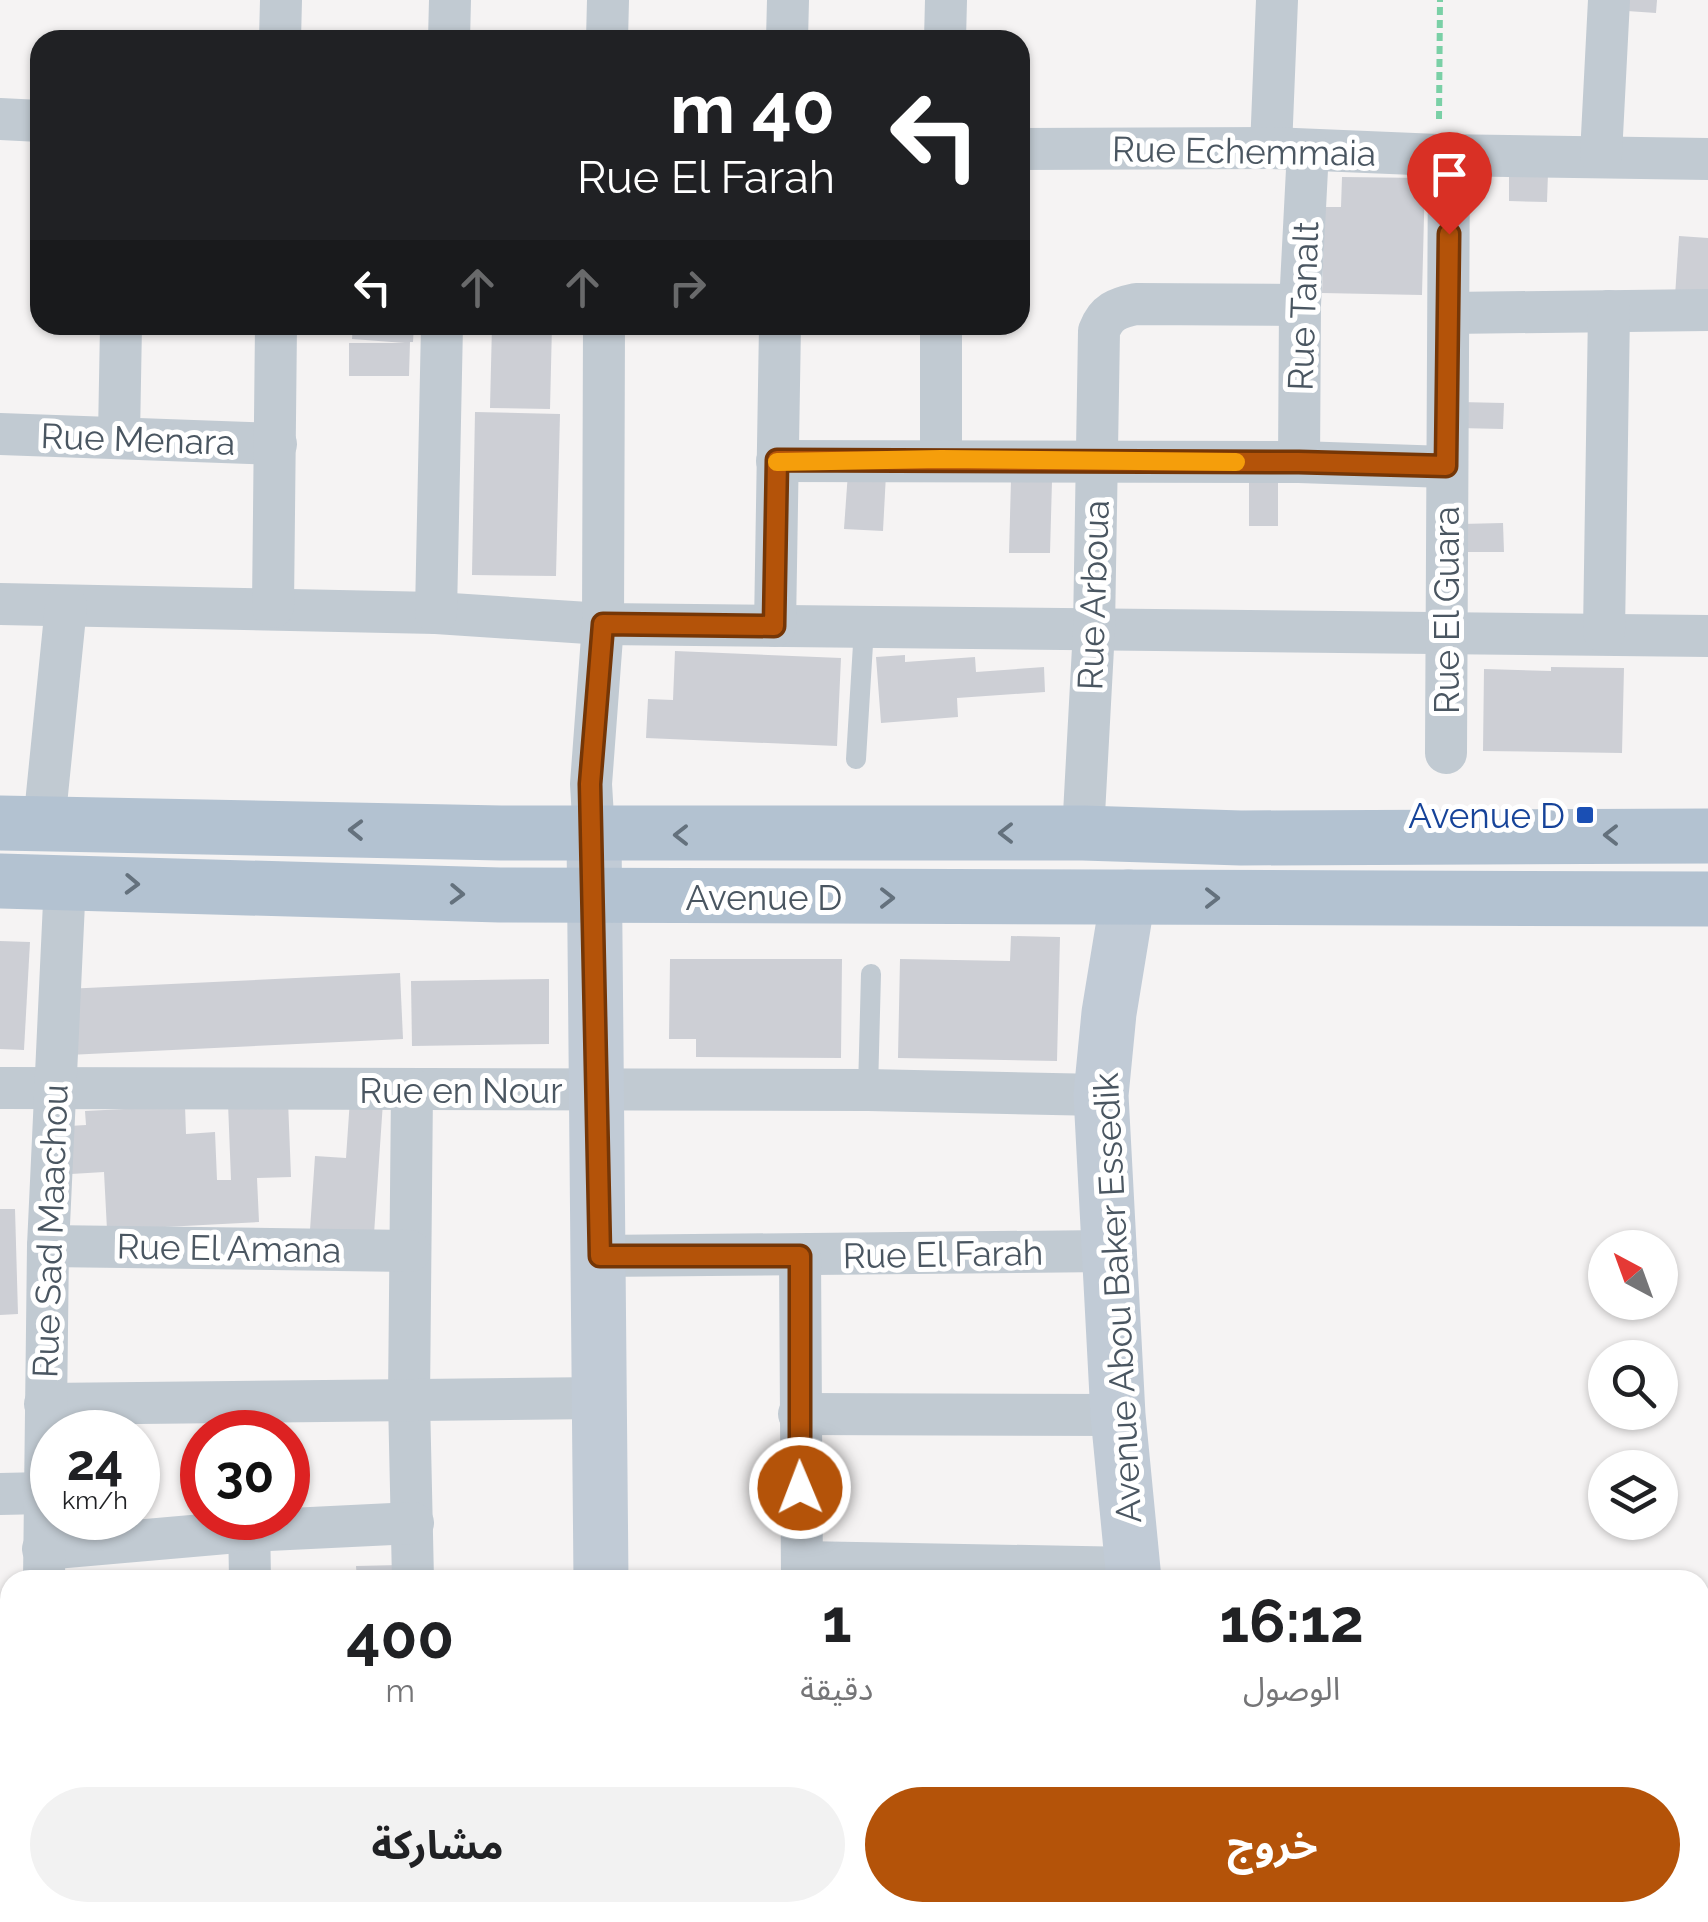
<!DOCTYPE html>
<html lang="ar">
<meta charset="utf-8">
<style>
:root{--surface:#fff;--page:#f2f2f2;--text:#202124;--muted:#757577;--accent:#b45309}
body{margin:0;font-family:Raleway,"Noto Sans Arabic",sans-serif;background:var(--page);color:var(--text);direction:rtl;height:100vh;display:flex;flex-direction:column;font-size:38px;white-space:nowrap}
*{box-sizing:border-box;margin:0}
p{font-size:32px;color:var(--muted)}
.icon{flex:none;width:55px;height:55px;fill:none;stroke:currentColor;stroke-width:2;stroke-linecap:round;stroke-linejoin:round}
.map{position:relative;flex:1;overflow:hidden;direction:ltr}
.details{position:absolute;left:0px;top:1570px;width:1710px;height:352px;display:flex;flex-direction:column;background:var(--surface);border-radius:30px 30px 0 0;box-shadow:0 2px 8px #0004;direction:rtl}
.details>*{flex:none}
.banner{position:absolute;left:30px;top:30px;width:1000px;height:305px;border-radius:30px;box-shadow:0 2px 8px #0004;direction:rtl;background:#202124;color:#fff;overflow:hidden}
.needle{width:65px;rotate:319deg}
.buttons{position:absolute;left:1588px;top:1230px;display:grid;gap:20px}
.buttons a{display:grid;place-items:center;width:90px;height:90px;border-radius:50%;background:var(--surface);box-shadow:0 2px 8px #0004;font-size:50px}
.speed{position:absolute;left:30px;top:1410px;display:flex;gap:20px;font-size:50px;font-weight:700;text-align:center}
.speed>*{display:grid;place-content:center;width:130px;height:130px;border-radius:50%;background:var(--surface);box-shadow:0 2px 8px #0004;line-height:1}
.speed small{font-size:25px;font-weight:400}
.speed .limit{border:15px solid #d22;background:#fff;color:#111}
.pin{position:absolute;display:grid;place-items:center;width:85px;height:85px;color:#fff;margin:-102px -42px;border-radius:50% 50% 50% 0;rotate:-45deg;box-shadow:0 0 10px #0007}
.pin .icon{rotate:45deg}
.me{position:absolute;width:110px;margin:-55px;rotate:359deg;stroke-linejoin:round;filter:drop-shadow(0 0 8px #0008)}
.turn{display:flex;align-items:center;gap:35px;height:210px;padding:0 30px;font-size:45px}
.turn .icon{width:130px;height:130px;stroke-width:2.5}
.turn b{display:block;font-size:70px;line-height:85px}
.lanes{display:flex;align-items:center;height:95px;padding:0 30px;background:#0003;justify-content:center;gap:50px;direction:ltr}
.lanes .off{opacity:.35}
.eta{display:flex;justify-content:space-evenly;align-items:center;height:170px;text-align:center}
.eta b{font-size:60px;font-weight:700;line-height:70px}
.button{display:flex;gap:20px;margin-top:auto;padding:20px 30px}
.button a{flex:1;height:115px;border-radius:60px;background:var(--accent);color:#fff;font-size:40px;font-weight:700;line-height:115px;text-align:center}
.button a+a{background:var(--page);color:var(--text)}
.map>svg:first-child{display:block}
.green{fill:#c3f1d5}
.building{fill:#cdcfd5}
.lines{fill:none;stroke-linecap:round;stroke-linejoin:round}
.path{stroke:#7ad0a6;stroke-width:6;stroke-dasharray:8 5;stroke-linecap:butt}
.lane{stroke:#c1cad2;stroke-width:20}
.street{stroke:#c1cad2;stroke-width:42}
.secondary{stroke:#c1cbd6;stroke-width:55}
.primary{stroke:#b3c2d1;stroke-width:55}
.oneway{stroke:#64717d}
.route-casing{stroke:#753606;stroke-width:25}
.route{stroke:#b45309;stroke-width:18}
.slow{stroke:#f59e0b;stroke-width:18}
.transit-dot{fill:#1a4fb4;stroke:#fff;stroke-width:4}
.labels{text-anchor:middle;dominant-baseline:central;stroke-width:10;stroke-linejoin:round;paint-order:stroke}
.street-label{font-size:35px;fill:#4a5661;stroke:#fff}
.transit-label{font-size:35px;fill:#164399;stroke:#fff;text-anchor:end}
</style>
<div class="map">
<svg width="1708" height="1922" viewBox="0 0 1708 1922">
<rect width="100%" height="100%" fill="#f5f3f3"/>
<!-- green -->
<path class="green" d="M1708,1788V1922H1275L1274,1913L1700,1912V1789Z"/>
<!-- building -->
<g class="building">
<path d="M1628,0H1657L1656,13L1627,11Z"/>
<path d="M1509,173H1548L1547,202L1509,201Z"/>
<path d="M1342,177L1425,178L1422,295L1322,293L1325,207H1341Z"/>
<path d="M1679,236L1708,238V298L1675,296Z"/>
<path d="M353,325H414L413,342H410L409,376H349V343H405L352,339Z"/>
<path d="M492,325H552L550,409L490,408Z"/>
<path d="M1460,402L1504,403L1503,429L1459,428Z"/>
<path d="M475,412L560,414L556,576L472,575Z"/>
<path d="M848,472L886,474L883,531L844,529Z"/>
<path d="M1278,478V526H1249V479Z"/>
<path d="M1011,480L1052,481L1050,553H1009Z"/>
<path d="M1503,523L1504,552H1461V524Z"/>
<path d="M675,651L841,658L837,746L646,738L648,699L673,700Z"/>
<path d="M905,655V662L975,657L976,672L1044,667L1045,692L957,698L958,717L881,723L876,657Z"/>
<path d="M1551,667L1624,668L1622,753L1483,751L1484,669L1551,671Z"/>
<path d="M1011,936L1060,937L1057,1061L898,1058L900,959L1010,961Z"/>
<path d="M0,941L30,942L24,1050L0,1049Z"/>
<path d="M670,959H842L841,1058L696,1057V1039H669Z"/>
<path d="M400,973L403,1039L68,1055L65,989Z"/>
<path d="M549,979V1044L412,1046L411,981Z"/>
<path d="M350,1099L383,1102L374,1234L310,1230L315,1156L346,1158Z"/>
<path d="M288,1100L291,1177L257,1178L259,1222L107,1230L104,1172L71,1174L69,1126L86,1125L85,1111L185,1106L186,1134L215,1132L217,1180H231L228,1103Z"/>
<path d="M0,1209H15L18,1314L0,1315Z"/>
<path d="M400,1565V1580H357L356,1566Z"/>
</g>
<g class="lines">
<!-- path -->
<path class="path" d="M1439,119L1440,0"/>
<!-- lane -->
<g class="lane">
<path d="M856,759L864,628"/>
<path d="M868,1090L871,974"/>
</g>
<!-- street -->
<g class="street">
<path d="M280,40L281,0"/>
<path d="M449,40L450,0"/>
<path d="M607,40L608,0"/>
<path d="M787,40L788,0"/>
<path d="M945,40L946,0"/>
<path d="M0,119L40,121"/>
<path d="M1271,148L1277,0"/>
<path d="M1020,149L1271,148L1438,155L1708,159"/>
<path d="M1601,155L1609,0"/>
<path d="M1449,313L1708,310"/>
<path d="M0,434L276,444"/>
<path d="M119,436L121,325"/>
<path d="M941,459V325"/>
<path d="M777,461L1299,462L1446,467"/>
<path d="M1299,462L1300,305L1308,150"/>
<path d="M0,604L436,613L603,624L1708,636"/>
<path d="M273,607L276,325"/>
<path d="M436,613L442,325"/>
<path d="M775,626L780,325"/>
<path d="M1604,632L1609,311"/>
<path d="M1446,753L1449,155"/>
<path d="M44,824L66,606"/>
<path d="M1083,833L1094,629L1099,331C1106,312 1117,308 1136,304L1300,305"/>
<path d="M594,834L591,784L603,624L604,325"/>
<path d="M0,1088L868,1090L1101,1095"/>
<path d="M412,1089L409,1399L413,1580"/>
<path d="M48,1246L410,1251"/>
<path d="M599,1256L1107,1251"/>
<path d="M800,1256L802,1580"/>
<path d="M45,1404L599,1398"/>
<path d="M799,1414L1118,1415"/>
<path d="M0,1494L44,1493"/>
<path d="M249,1518L250,1580"/>
<path d="M43,1549L249,1531L413,1523"/>
<path d="M802,1562L1134,1568"/>
<path d="M44,1580L48,1246L65,881"/>
<path d="M0,1650H10"/>
<path d="M0,1835L10,1834"/>
<path d="M43,1922V1912"/>
</g>
<!-- secondary -->
<g class="secondary">
<path d="M594,834L601,1580"/>
<path d="M1128,897L1109,1013L1101,1095L1118,1415L1134,1580"/>
<path d="M1161,1912L1162,1922"/>
<path d="M601,1922L602,1912"/>
</g>
<!-- primary -->
<g class="primary">
<path d="M0,823L501,833H1083L1241,838L1708,836"/>
<path d="M0,881L500,895L1708,899"/>
</g>
</g>
<!-- one-way arrows -->
<defs><path id="oneway-chevron" d="M-2-3.5L2.5 0L-2 3.5" fill="none" stroke-width="1.6" stroke-linecap="round" stroke-linejoin="round" transform="scale(2.5)"/></defs>
<g class="oneway">
<use href="#oneway-chevron" transform="translate(356 830) rotate(-179)"/>
<use href="#oneway-chevron" transform="translate(1006 833) rotate(180)"/>
<use href="#oneway-chevron" transform="translate(681 835) rotate(-180)"/>
<use href="#oneway-chevron" transform="translate(1611 835) rotate(-180)"/>
<use href="#oneway-chevron" transform="translate(132 884) rotate(2)"/>
<use href="#oneway-chevron" transform="translate(457 894) rotate(2)"/>
<use href="#oneway-chevron" transform="translate(887 898)"/>
<use href="#oneway-chevron" transform="translate(1212 898)"/>
</g>
<g class="lines">
<defs>
<path id="route" d="M800,1488V1256H600L590,784L603,624L774,626L777,460L1299,462L1446,466L1449,234"/>
</defs>
<!-- route casing -->
<use href="#route" class="route-casing"/>
<!-- route -->
<use href="#route" class="route"/>
<!-- slow -->
<path class="slow" d="M777,462L941,459L1236,462"/>
</g>
<!-- markers -->
<rect class="transit-dot" x="1575" y="805" width="20" height="20" rx="5"/>
<g class="labels">
<!-- street labels -->
<g class="street-label">
<text transform="translate(1244 151) rotate(1)">Rue Echemmaia</text>
<text transform="translate(1303 306) rotate(-88)">Rue Tanalt</text>
<text transform="translate(138 439) rotate(2)">Rue Menara</text>
<text transform="translate(1093 595) rotate(-88)">Rue Arboua</text>
<text transform="translate(1446 610) rotate(-90)">Rue El Guara</text>
<text x="764" y="897">Avenue D</text>
<text x="461" y="1090">Rue en Nour</text>
<text transform="translate(50 1231) rotate(-88)">Rue Sad Maachou</text>
<text transform="translate(229 1248) rotate(1)">Rue El Amana</text>
<text transform="translate(943 1254) rotate(-1)">Rue El Farah</text>
<text transform="translate(1117 1298) rotate(-93)">Avenue Abou Baker Essedik</text>
</g>
<!-- transit labels -->
<g class="transit-label">
<text x="1565" y="815">Avenue D</text>
</g>
</g>
</svg>
<div class="buttons">
<a><svg class="needle" viewBox="-14 -14 28 28"><path d="M0-13l5 13h-10z" fill="#e53935"/><path d="M0 13l5-13h-10z" fill="#757577"/></svg></a>
<a><svg class="icon" aria-label="search" viewBox="0 0 24 24"><circle cx="10" cy="10" r="6"/><path d="M15 15l6 6"/></svg></a>
<a><svg class="icon" aria-label="layers" viewBox="0 0 24 24"><path d="M12 4l9 5-9 5-9-5zM3 14l9 5 9-5"/></svg></a>
</div>
<div class="speed"><div>24<small>km/h</small></div><div class="limit">30</div></div>
<div class="pin" style="left:1449px;top:234px;background:#d93025"><svg class="icon" aria-label="arrive" viewBox="0 0 24 24"><path d="M6 21V4h12l-3 4 3 4H6"/></svg></div>
<svg class="me" style="left:800px;top:1488px" viewBox="-20 -20 40 40"><circle r="17" fill="#b45309" stroke="#fff" stroke-width="3"/><path d="M0-11L8 9 0 5-8 9z" fill="#fff"/></svg>
<div class="banner">
<div class="turn"><svg class="icon" aria-label="left" viewBox="0 0 24 24"><path d="M17 20v-9H6M10 6l-5 5 5 5"/></svg><div><b>40 m</b>Rue El Farah</div></div>
<div class="lanes"><svg class="icon" aria-label="left" viewBox="0 0 24 24"><path d="M17 20v-9H6M10 6l-5 5 5 5"/></svg><svg class="icon off" aria-label="ahead" viewBox="0 0 24 24"><path d="M12 20V5M6 11l6-6 6 6"/></svg><svg class="icon off" aria-label="ahead" viewBox="0 0 24 24"><path d="M12 20V5M6 11l6-6 6 6"/></svg><svg class="icon off" aria-label="right" viewBox="0 0 24 24"><path d="M7 20v-9h11M14 6l5 5-5 5"/></svg></div>
</div>
<section class="details">
<div class="eta">
<div><b>16:12</b><p>الوصول</p></div>
<div><b>1</b><p>دقيقة</p></div>
<div><b>400</b><p>m</p></div>
</div>
<div class="button"><a>خروج</a><a>مشاركة</a></div>
</section>
</div>
